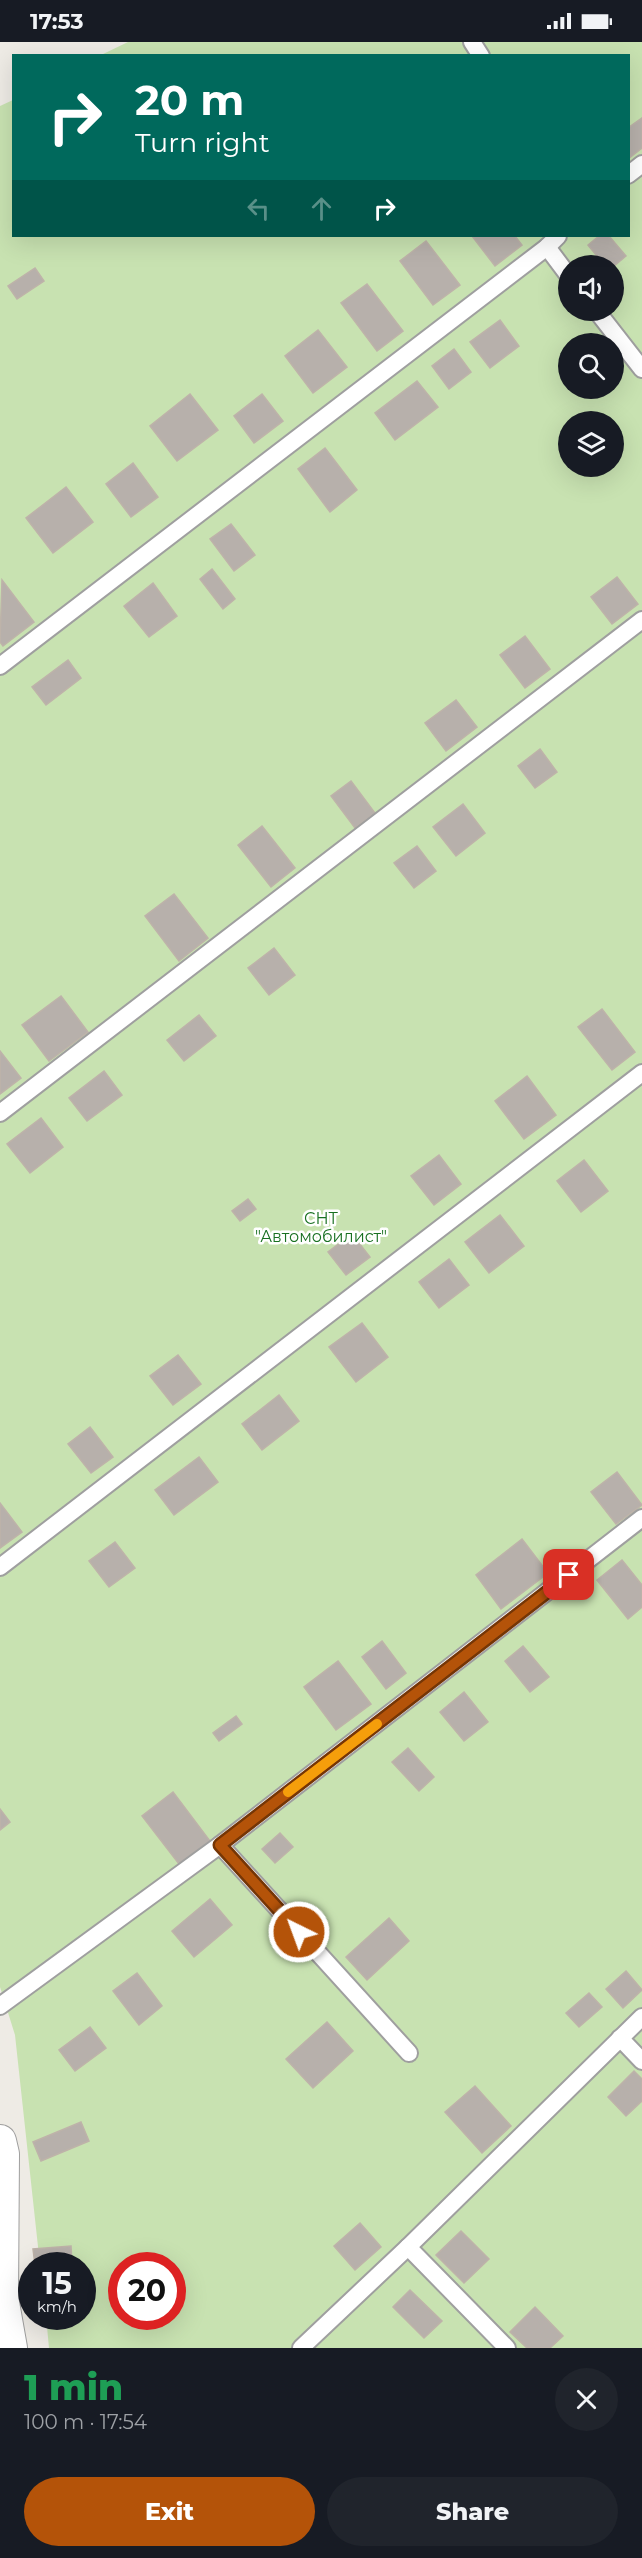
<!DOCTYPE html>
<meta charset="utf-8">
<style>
:root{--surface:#171b24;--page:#20242c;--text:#f1f3f6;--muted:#9ea1a6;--accent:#b45309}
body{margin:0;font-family:Montserrat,sans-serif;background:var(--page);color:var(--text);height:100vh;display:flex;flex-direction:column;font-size:22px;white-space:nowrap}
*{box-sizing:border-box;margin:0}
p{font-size:20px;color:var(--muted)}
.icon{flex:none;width:33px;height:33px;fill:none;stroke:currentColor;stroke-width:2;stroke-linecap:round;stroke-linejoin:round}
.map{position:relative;height:2306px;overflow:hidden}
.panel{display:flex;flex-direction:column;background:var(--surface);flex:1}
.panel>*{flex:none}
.hud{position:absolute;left:12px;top:12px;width:618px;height:183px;border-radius:0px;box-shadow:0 6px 24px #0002;background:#00695c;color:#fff;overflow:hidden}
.buttons{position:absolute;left:558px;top:213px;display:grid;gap:12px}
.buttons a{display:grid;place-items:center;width:66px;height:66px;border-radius:50%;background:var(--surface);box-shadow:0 6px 24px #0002;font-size:30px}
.speed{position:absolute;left:18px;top:2210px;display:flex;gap:12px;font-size:30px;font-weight:700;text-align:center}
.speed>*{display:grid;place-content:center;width:78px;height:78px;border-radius:50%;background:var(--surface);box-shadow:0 6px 24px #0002;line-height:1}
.speed small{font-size:15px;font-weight:400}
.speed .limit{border:9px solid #d22;background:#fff;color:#111}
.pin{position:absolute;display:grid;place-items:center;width:51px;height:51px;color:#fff;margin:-26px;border-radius:12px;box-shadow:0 3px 9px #0006}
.me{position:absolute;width:66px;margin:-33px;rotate:318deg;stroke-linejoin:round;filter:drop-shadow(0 0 4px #0008)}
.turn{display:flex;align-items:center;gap:21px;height:126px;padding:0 24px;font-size:27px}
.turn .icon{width:78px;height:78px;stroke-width:2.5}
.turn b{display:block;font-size:42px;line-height:51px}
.lanes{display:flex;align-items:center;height:57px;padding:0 24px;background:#0003;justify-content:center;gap:30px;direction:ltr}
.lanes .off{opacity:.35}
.round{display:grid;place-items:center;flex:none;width:63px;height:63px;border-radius:32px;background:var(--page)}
.head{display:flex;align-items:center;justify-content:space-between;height:102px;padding:0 24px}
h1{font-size:36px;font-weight:800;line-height:45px;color:#1e9e55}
.primary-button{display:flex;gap:12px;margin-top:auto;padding:12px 24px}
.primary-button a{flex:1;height:69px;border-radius:36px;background:var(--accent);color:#fff;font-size:24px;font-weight:800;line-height:69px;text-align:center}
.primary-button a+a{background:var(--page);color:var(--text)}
.status{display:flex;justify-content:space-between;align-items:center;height:42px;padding:0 30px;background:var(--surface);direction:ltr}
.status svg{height:16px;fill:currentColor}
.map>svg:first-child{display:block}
.grass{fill:#c8e2b1;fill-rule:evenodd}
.building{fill:#b7b0ab;stroke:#beb3a9;stroke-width:1.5}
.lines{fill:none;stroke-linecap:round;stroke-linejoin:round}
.service-casing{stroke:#9f9f9f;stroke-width:20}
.minor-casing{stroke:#9f9f9f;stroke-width:34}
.service{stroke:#fff;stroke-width:16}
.minor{stroke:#fff;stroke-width:32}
.route-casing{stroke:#753606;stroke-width:15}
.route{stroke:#b45309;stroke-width:10}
.slow{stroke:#f59e0b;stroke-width:10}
.labels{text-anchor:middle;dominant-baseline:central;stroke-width:5;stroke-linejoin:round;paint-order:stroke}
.park-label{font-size:16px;fill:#187021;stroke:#fff}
</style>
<div class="status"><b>17:53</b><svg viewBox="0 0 49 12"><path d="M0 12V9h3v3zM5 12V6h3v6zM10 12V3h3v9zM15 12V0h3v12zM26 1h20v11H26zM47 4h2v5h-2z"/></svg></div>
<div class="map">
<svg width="642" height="2306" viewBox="0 0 642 2306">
<rect width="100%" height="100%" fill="#eeebe5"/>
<!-- grass -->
<path class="grass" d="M128,0H642V2306H49L46,2274H82V2223H40L15,1993L0,1945V64L13,58L14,194H628V14L101,13ZM568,224H614V268H568ZM568,302H614V346H568ZM568,380H614V424H568ZM122,2223H172V2274H122Z"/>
<!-- building -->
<g class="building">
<path d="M642,76V106L628,117V86Z"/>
<path d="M472,194H515L522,203L495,224Z"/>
<path d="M599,194H609L626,214L614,224H605L588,203Z"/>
<path d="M426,199L460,243L433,263L400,219Z"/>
<path d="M35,226L44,239L17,257L8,244Z"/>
<path d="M367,242L403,289L377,309L341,261Z"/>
<path d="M500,278L519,304L490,326L470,300Z"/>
<path d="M318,288L347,325L313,351L285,314Z"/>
<path d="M454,307L471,330L449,347L432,324Z"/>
<path d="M417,339L438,365L395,398L375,371Z"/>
<path d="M190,352L218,388L177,419L150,384Z"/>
<path d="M262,352L283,379L254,401L234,374Z"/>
<path d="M325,406L357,448L330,470L298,427Z"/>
<path d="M133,421L158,455L131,475L106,442Z"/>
<path d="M66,445L93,480L53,511L26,476Z"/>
<path d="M231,482L255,513L234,529L210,497Z"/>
<path d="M212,527L235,557L223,567L200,537Z"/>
<path d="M617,535L638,562L612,582L591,555Z"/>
<path d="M2,538L34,580L3,604L0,600Z"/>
<path d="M153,541L177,574L149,595L124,564Z"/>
<path d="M525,594L550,627L525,646L500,613Z"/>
<path d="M68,618L81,636L46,663L32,645Z"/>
<path d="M456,658L477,685L446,709L425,681Z"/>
<path d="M540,707L557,730L535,746L518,724Z"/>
<path d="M351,739L375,771L355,786L331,754Z"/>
<path d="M463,762L485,791L456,814L433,785Z"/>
<path d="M262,784L295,826L271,845L238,803Z"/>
<path d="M417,804L436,829L414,846L394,821Z"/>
<path d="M174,852L208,896L179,919L145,874Z"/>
<path d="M274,906L295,933L269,953L248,926Z"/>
<path d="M61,954L88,990L49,1019L22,983Z"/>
<path d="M602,967L635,1010L612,1028L578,985Z"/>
<path d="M199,973L216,994L184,1019L167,998Z"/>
<path d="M0,1009L21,1036L0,1052Z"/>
<path d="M104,1029L122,1053L87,1079L69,1056Z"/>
<path d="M527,1034L556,1073L524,1097L495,1059Z"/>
<path d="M41,1076L63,1105L30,1131L7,1102Z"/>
<path d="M439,1113L461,1142L434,1163L411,1134Z"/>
<path d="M584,1118L608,1149L581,1170L557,1139Z"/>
<path d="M248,1157L256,1167L240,1179L232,1169Z"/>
<path d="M500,1173L524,1204L489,1231L465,1200Z"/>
<path d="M352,1192L370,1215L346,1233L328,1210Z"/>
<path d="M449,1217L469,1243L439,1266L419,1240Z"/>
<path d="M362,1281L388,1315L356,1340L329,1305Z"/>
<path d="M178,1313L201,1342L173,1363L150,1334Z"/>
<path d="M279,1353L299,1379L262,1408L242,1382Z"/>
<path d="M90,1385L113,1415L91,1431L68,1402Z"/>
<path d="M199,1415L218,1440L174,1473L155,1448Z"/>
<path d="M617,1430L642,1463L616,1482L591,1450Z"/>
<path d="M0,1461L22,1490L0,1506Z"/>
<path d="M522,1497L548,1531L501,1567L476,1533Z"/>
<path d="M115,1500L135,1526L109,1545L89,1519Z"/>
<path d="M622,1518L642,1543V1565L628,1577L597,1538Z"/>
<path d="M382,1599L406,1631L386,1647L362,1615Z"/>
<path d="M523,1604L549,1635L530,1650L505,1619Z"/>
<path d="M338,1619L371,1662L336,1688L304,1645Z"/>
<path d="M464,1650L488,1680L464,1699L440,1670Z"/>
<path d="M236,1674L242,1682L219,1699L213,1691Z"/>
<path d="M408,1706L434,1735L419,1749L392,1720Z"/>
<path d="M173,1750L210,1799L179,1822L142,1774Z"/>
<path d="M0,1767L10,1780L0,1788Z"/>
<path d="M280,1791L293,1805L275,1821L262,1807Z"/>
<path d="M210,1857L232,1883L194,1915L172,1889Z"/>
<path d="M389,1876L409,1899L367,1938L346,1915Z"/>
<path d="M626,1929L642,1948L623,1966L606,1947Z"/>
<path d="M137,1931L162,1964L139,1983L113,1949Z"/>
<path d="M589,1951L602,1965L579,1985L566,1971Z"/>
<path d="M327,1980L353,2009L313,2046L286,2017Z"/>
<path d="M90,1985L106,2006L75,2029L59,2008Z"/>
<path d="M634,2029L642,2037V2059L626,2074L608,2055Z"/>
<path d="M475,2044L511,2084L482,2111L445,2070Z"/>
<path d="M81,2080L89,2099L41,2119L33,2100Z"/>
<path d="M360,2181L381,2205L355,2228L334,2204Z"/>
<path d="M461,2189L489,2217L464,2241L436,2213Z"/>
<path d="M71,2204L72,2223H35L33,2207Z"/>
<path d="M410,2248L442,2279L424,2296L393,2265Z"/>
<path d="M535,2265L563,2294L550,2306H527L510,2290Z"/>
</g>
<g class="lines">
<defs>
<g id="service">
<path d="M472,0L481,14"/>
<path d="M628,133L642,122"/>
<path d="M547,205L568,233"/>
<path d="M596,268L642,327"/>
<path d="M0,624L547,205L558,194"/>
<path d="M0,1071L642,578"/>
<path d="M0,1525L642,1031"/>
<path d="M220,1803L409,2011"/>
<path d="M0,1964L220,1803L642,1476"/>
<path d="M620,1996L642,2019"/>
<path d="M408,2205L507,2306"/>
<path d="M301,2306L408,2205L642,1975"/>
</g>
<path id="minor" d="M0,2099L3,2112L2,2255L11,2306"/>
</defs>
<!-- service casing -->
<use href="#service" class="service-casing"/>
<!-- minor casing -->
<use href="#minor" class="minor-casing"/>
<!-- service -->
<use href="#service" class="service"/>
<!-- minor -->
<use href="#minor" class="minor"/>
</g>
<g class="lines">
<defs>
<path id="route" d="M299,1890L220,1803L569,1533"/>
</defs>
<!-- route casing -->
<use href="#route" class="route-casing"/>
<!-- route -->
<use href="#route" class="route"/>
<!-- slow -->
<path class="slow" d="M288,1750L377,1682"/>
</g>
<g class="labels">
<!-- park labels -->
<g class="park-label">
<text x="321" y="1176">СНТ<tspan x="321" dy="18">"Автомобилист"</tspan></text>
</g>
</g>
</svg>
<div class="buttons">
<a><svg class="icon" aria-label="sound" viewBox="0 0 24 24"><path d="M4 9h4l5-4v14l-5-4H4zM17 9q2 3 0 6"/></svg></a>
<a><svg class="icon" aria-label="search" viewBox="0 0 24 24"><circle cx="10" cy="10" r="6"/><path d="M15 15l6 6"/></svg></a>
<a><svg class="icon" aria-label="layers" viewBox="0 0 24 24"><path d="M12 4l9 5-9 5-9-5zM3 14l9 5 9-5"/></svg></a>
</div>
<div class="speed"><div>15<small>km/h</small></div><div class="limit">20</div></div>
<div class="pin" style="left:569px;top:1533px;background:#d93025"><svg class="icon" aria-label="arrive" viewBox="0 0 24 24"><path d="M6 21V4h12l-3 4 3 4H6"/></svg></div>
<svg class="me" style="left:299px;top:1890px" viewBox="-20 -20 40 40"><circle r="17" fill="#b45309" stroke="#fff" stroke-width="3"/><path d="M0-11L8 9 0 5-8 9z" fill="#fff"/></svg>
<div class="hud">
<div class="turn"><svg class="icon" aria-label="right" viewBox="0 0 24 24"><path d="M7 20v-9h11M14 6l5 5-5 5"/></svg><div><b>20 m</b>Turn right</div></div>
<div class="lanes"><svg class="icon off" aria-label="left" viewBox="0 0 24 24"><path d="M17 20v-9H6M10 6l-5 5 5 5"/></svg><svg class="icon off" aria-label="ahead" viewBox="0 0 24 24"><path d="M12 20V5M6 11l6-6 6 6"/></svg><svg class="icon" aria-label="right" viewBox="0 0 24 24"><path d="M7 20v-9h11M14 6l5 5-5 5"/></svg></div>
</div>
</div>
<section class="panel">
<div class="head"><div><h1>1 min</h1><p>100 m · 17:54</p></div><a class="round"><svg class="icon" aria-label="close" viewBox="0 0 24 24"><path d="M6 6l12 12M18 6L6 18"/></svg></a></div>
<div class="primary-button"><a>Exit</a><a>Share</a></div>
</section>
